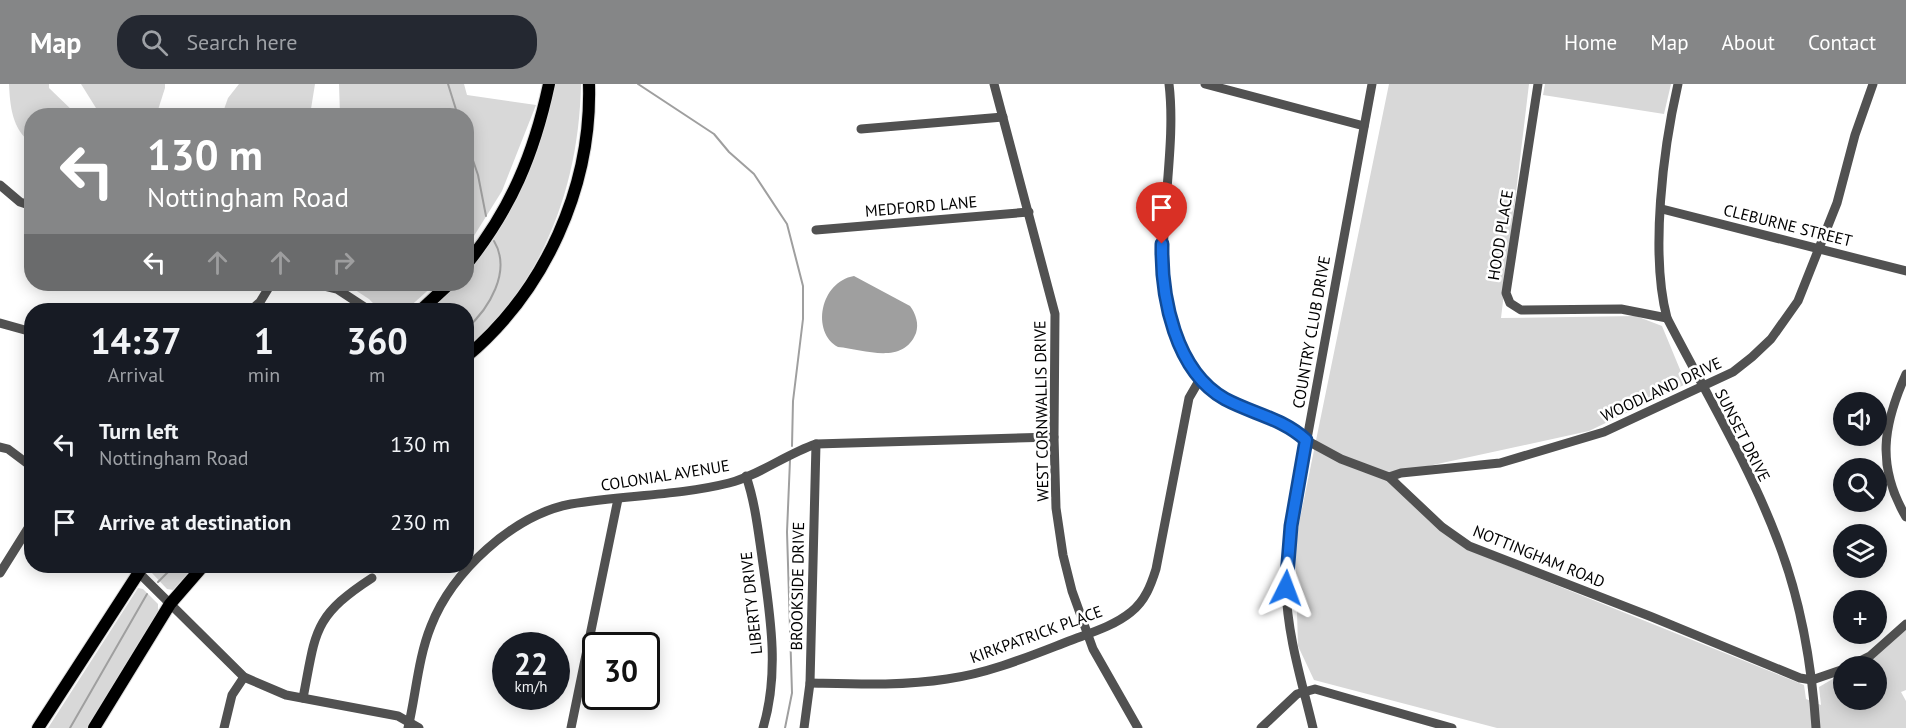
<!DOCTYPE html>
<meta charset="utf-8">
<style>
:root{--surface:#171b24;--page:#242831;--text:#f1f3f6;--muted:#9ea1a6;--accent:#858687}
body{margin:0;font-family:"PT Sans",sans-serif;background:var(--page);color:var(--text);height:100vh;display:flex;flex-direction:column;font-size:22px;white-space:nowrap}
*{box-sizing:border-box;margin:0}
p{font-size:20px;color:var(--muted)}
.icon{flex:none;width:33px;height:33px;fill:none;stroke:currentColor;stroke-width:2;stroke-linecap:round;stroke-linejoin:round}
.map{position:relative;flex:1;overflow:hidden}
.side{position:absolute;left:24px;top:219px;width:450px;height:270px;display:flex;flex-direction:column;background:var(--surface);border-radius:24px;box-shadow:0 3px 15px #0003}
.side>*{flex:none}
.hud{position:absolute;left:24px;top:24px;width:450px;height:183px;border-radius:24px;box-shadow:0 3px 15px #0003;background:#858687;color:#fff;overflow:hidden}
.fabs{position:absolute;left:1833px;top:308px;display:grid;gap:12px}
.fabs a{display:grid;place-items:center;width:54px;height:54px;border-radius:50%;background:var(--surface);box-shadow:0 3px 15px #0003;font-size:30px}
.speed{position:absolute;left:492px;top:548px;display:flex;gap:12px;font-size:30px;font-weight:700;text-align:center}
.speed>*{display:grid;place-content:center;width:78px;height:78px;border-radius:50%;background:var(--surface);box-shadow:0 3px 15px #0003;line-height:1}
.speed small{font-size:15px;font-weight:400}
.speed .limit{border:3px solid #111;border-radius:9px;background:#fff;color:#111}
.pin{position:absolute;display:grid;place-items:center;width:51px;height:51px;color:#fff;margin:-62px -26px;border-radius:50% 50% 50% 0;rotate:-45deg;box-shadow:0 0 6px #0007}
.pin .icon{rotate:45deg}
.me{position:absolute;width:66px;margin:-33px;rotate:3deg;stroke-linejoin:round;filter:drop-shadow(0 0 4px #0008)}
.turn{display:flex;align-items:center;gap:21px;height:126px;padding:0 24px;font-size:27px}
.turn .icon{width:78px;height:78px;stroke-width:2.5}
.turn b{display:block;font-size:42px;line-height:51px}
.lanes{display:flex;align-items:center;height:57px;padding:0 24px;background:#0003;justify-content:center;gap:30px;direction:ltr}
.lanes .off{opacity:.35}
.eta{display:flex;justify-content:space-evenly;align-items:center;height:102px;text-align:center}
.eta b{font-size:36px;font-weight:700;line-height:42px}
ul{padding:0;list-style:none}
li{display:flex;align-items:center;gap:18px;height:78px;padding:0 24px}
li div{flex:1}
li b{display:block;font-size:22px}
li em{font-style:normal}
header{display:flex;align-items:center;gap:36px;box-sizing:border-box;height:84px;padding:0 30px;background:var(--accent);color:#fff}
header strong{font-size:28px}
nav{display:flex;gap:33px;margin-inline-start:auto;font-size:21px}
.search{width:420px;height:54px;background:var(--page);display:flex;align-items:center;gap:15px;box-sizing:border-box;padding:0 21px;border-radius:24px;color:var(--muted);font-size:22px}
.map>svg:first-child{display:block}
.green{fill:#d8d8d8}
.water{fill:#9f9f9f}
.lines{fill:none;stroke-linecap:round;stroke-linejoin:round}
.stream{stroke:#9f9f9f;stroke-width:2}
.major-casing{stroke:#dbdbdb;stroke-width:14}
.minor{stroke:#515151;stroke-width:9}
.major{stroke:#000;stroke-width:12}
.route-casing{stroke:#114b97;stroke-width:15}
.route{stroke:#1a73e8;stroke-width:10}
.labels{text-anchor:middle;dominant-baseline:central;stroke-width:5;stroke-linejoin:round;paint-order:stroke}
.street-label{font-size:16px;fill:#000;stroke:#fff}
</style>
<header>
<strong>Map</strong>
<div class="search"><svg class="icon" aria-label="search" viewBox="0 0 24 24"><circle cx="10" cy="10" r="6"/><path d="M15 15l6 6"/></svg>Search here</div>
<nav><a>Home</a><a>Map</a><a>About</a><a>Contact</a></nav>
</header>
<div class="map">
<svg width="1906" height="644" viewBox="0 0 1906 644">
<rect width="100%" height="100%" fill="#fff"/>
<!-- green -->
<g class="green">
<path d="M9,0H49V4L77,31L32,32L31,59C12,45 10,22 9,0Z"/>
<path d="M81,0H165V4L157,29L154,31L101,32Z"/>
<path d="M239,0H315L310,31H222L228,14Z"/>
<path d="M339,0H464L467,11L536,21L502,107L467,163L466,32L340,31Z"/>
<path d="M555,0H581C579,101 544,197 467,265L466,226H431L456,200H466L467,188L521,102L537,65Z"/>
<path d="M1389,0H1529L1501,234L1636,232L1662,242L1686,300L1589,347L1396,389L1410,419L1464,464L1804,601L1806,615L1821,621L1819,603L1843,589L1844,615H1876V582H1859L1906,546V606L1901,608L1906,617V644H1497L1314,596L1298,562L1295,459Z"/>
<path d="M1545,0H1671L1664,30L1543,11Z"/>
<path d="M346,200H435L406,226H380L369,215Z"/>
<path d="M154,482H194L173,506L167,505L152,489Z"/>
<path d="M138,504L143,505L158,520V528L87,644H48Z"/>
</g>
<!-- water -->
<path class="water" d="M854,192L910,222C916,230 919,240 916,249C903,282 863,265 838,263C811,248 820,198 854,192Z"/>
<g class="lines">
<!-- stream -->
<g class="stream">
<path d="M448,0L458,32"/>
<path d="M638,0L714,50L729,68L754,90L787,140L803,202V235L793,317L792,362"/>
<path d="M466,56L478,91L486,132"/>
<path d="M466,245C489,225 512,187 494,157"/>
<path d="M158,498L174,482"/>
<path d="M70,644L147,510"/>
<path d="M785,644L792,609L787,448L790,376"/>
</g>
<defs>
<g id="major">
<path d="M466,181C511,125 534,70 549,0"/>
<path d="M421,226L449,200"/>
<path d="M466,273C545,207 592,103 589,0"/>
<path d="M38,644L143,482"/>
<path d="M94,644L170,520L203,482"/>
</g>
</defs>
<!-- major casing -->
<use href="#major" class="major-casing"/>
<!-- minor -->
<g class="minor">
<path d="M994,0L1055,230L1054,353L1056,424L1063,471L1072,507L1093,565L1138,644"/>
<path d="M1169,0C1181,99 1129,224 1210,306L1292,343L1306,356L1341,375L1389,393L1442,443L1469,462L1652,533L1800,594L1812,596L1844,585"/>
<path d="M1205,0L1364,42"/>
<path d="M1538,0L1506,209L1510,219L1521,226L1621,225L1667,234"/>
<path d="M1678,0C1663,65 1650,170 1667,234C1704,306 1751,384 1779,460C1801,518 1812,583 1816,644"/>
<path d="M861,45L1003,33"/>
<path d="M0,101L20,118L32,122"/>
<path d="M1662,125L1906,187"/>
<path d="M816,146L1029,128"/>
<path d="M316,200L337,205L369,226"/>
<path d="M251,226L260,218L271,200"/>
<path d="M0,239L32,248"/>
<path d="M1906,290C1883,341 1876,382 1906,433"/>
<path d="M0,363L8,365L32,383"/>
<path d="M746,392C755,418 758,446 762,473C770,530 780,588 763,644"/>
<path d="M1389,393L1401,389L1500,379L1604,348L1733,288L1752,273L1771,255L1798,217L1837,119L1855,51L1873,0"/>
<path d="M132,482L244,593L286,611L398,632L419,644"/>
<path d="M0,489L32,438"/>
<path d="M1850,582L1870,572L1906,540"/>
<path d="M810,599C855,600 903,602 947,595C990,589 1030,572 1069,557C1090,549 1114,542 1131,528C1145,517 1151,501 1156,485L1189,314L1200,295"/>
<path d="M303,614C316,548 312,533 372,494"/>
<path d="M224,644L232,611L244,593"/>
<path d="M408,644C416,610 418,574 431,542C452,488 513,431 571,420C622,411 677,412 729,399C758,392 786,370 816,360L1054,353"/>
<path d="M571,644L618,415"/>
<path d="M804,644L810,599L816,360"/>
<path d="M1261,644L1297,610L1315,605L1452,644"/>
<path d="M1313,644C1302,598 1287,551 1286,503C1285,474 1291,444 1296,415L1372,0"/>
</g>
<!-- major -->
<use href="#major" class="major"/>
</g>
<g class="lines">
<defs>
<path id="route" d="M1162,160C1161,213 1175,287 1225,315C1253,330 1282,334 1306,356L1291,442L1286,504"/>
</defs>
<!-- route casing -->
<use href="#route" class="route-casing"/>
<!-- route -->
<use href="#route" class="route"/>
</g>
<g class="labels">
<!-- street labels -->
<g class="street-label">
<text transform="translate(921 122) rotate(-5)">MEDFORD LANE</text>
<text transform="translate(1788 141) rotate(14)">CLEBURNE STREET</text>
<text transform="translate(1500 151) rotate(-81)">HOOD PLACE</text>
<text transform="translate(1311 248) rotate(-80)">COUNTRY CLUB DRIVE</text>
<text transform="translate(1661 305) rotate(-25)">WOODLAND DRIVE</text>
<text transform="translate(1041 327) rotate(-91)">WEST CORNWALLIS DRIVE</text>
<text transform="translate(1743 351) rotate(63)">SUNSET DRIVE</text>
<text transform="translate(665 391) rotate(-9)">COLONIAL AVENUE</text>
<text transform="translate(1539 472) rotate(22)">NOTTINGHAM ROAD</text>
<text transform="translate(797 502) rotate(-89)">BROOKSIDE DRIVE</text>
<text transform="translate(751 519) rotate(-96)">LIBERTY DRIVE</text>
<text transform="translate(1036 550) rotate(-20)">KIRKPATRICK PLACE</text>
</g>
</g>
</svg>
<div class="fabs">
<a><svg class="icon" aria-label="sound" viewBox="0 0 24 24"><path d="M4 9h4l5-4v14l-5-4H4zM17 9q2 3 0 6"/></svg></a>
<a><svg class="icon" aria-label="search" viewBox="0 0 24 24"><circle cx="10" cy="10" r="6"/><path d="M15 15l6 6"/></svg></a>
<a><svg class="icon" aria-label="layers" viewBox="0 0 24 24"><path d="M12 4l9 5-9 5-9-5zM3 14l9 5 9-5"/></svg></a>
<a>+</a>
<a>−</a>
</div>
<div class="speed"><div>22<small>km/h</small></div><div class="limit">30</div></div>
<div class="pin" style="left:1162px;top:160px;background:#d93025"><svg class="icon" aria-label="arrive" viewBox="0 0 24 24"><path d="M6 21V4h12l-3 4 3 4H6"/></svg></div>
<svg class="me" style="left:1286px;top:504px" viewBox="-20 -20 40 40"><path d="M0-17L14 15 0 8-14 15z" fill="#1a73e8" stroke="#fff" stroke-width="4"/></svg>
<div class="hud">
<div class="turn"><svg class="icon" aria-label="left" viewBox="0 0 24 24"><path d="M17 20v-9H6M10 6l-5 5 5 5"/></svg><div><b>130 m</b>Nottingham Road</div></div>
<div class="lanes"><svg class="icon" aria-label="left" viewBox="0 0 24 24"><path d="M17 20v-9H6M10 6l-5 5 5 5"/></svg><svg class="icon off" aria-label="ahead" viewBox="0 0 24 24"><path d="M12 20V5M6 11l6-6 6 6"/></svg><svg class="icon off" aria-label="ahead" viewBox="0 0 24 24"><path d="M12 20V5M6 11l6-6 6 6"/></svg><svg class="icon off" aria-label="right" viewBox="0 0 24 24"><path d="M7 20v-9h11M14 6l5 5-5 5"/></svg></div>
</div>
<section class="side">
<div class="eta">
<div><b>14:37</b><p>Arrival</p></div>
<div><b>1</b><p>min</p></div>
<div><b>360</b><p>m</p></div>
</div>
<ul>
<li><svg class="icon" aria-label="left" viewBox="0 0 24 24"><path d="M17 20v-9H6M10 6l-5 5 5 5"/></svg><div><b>Turn left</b><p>Nottingham Road</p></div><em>130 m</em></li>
<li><svg class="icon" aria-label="arrive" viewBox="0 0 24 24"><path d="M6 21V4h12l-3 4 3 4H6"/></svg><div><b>Arrive at destination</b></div><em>230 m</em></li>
</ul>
</section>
</div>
